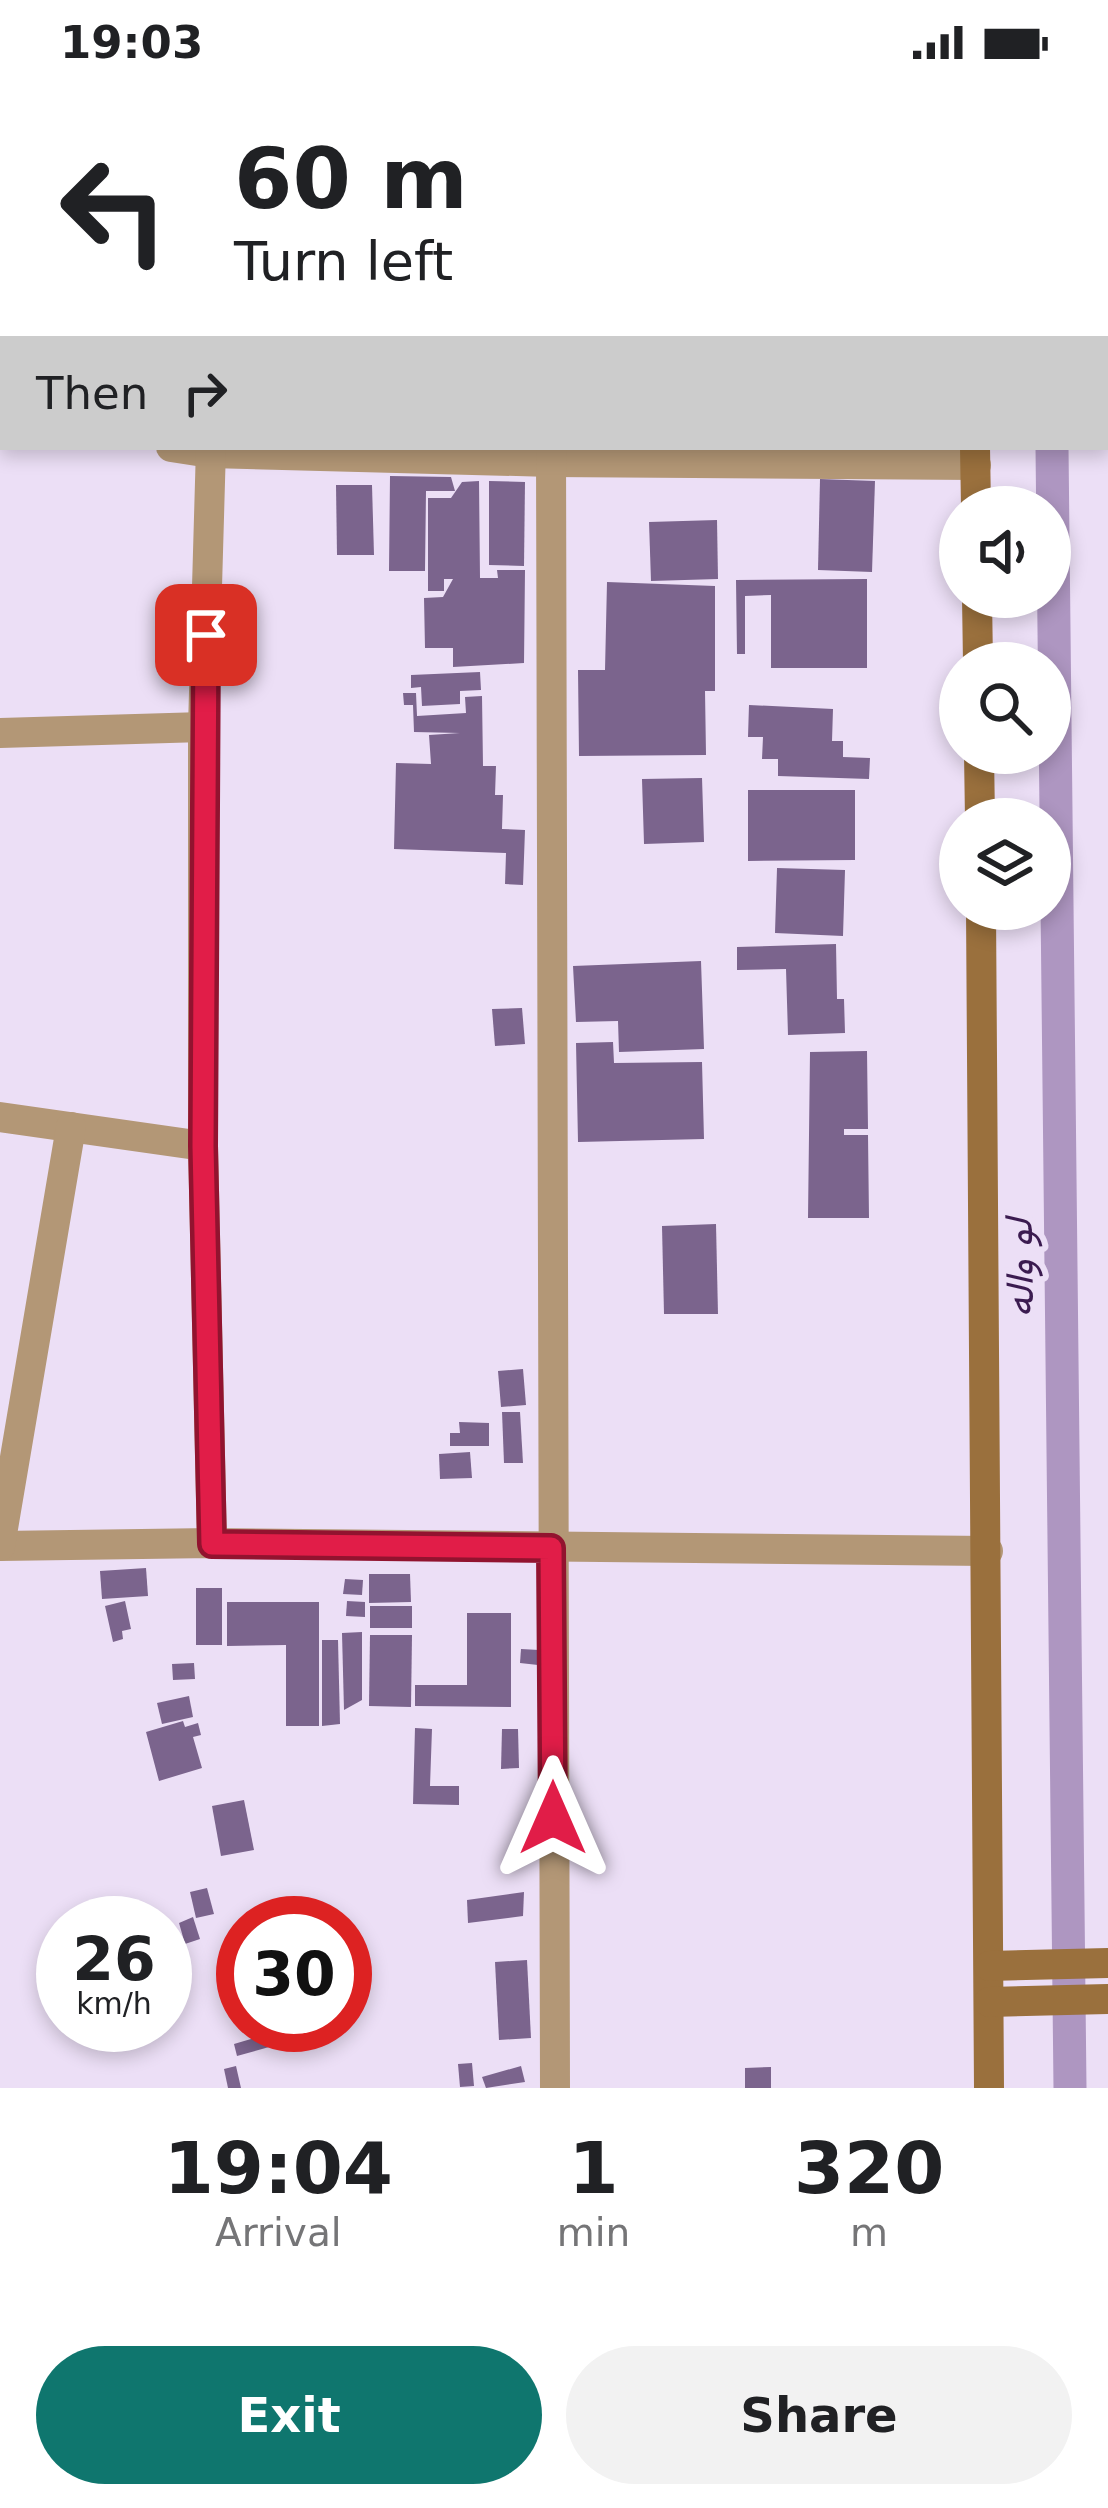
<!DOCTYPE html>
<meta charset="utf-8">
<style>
:root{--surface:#fff;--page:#f2f2f2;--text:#202124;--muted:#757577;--accent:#0f766e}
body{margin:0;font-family:"DejaVu Sans",Vazirmatn,sans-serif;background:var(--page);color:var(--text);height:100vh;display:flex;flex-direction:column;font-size:45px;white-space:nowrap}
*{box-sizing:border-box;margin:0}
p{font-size:39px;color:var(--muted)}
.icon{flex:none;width:66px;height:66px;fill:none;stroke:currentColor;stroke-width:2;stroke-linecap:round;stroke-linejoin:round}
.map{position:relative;height:2004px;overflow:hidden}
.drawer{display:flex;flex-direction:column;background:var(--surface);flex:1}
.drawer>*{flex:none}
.guide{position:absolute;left:0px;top:0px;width:1110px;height:366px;box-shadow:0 6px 18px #0003;background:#fff;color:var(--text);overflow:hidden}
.fabs{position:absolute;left:939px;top:402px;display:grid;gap:24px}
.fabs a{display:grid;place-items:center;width:132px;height:132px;border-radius:50%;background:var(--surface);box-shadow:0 6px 18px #0003;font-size:60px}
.speed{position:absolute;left:36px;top:1812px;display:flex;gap:24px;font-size:60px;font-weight:700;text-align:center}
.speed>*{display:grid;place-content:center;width:156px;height:156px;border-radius:50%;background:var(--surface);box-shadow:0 6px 18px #0003;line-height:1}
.speed small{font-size:30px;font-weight:400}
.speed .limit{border:18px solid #d22;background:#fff;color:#111}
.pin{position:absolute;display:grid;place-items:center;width:102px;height:102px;color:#fff;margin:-51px;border-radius:24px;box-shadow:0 6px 18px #0006}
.me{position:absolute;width:132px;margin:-66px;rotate:0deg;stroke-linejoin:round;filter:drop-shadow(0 0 9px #0008)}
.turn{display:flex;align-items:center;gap:42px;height:252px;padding:0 36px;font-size:54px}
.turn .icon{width:156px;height:156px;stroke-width:2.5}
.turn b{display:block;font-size:84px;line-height:102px}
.then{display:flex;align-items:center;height:114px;padding:0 36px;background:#0003;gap:24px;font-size:45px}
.eta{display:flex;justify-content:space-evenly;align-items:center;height:204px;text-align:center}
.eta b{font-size:72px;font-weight:600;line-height:84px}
.primary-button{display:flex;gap:24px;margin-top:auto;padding:24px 36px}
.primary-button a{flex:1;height:138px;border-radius:72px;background:var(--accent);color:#fff;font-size:48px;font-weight:600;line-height:138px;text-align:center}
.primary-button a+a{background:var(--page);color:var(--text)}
.status{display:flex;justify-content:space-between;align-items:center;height:84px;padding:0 60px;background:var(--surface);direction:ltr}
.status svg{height:33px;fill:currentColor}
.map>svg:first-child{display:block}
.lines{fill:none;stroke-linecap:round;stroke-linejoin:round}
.canal{stroke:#ae96c1;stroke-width:33}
.building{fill:#7b648d}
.street{stroke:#b39776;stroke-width:30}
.secondary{stroke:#9a703d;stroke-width:30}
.route-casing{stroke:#92132f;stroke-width:30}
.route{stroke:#e11d48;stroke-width:21}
.labels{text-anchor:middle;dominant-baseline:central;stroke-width:12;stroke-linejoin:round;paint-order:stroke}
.water-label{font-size:39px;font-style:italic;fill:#3b1b50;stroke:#ecdff6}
</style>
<div class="status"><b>19:03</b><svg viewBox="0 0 49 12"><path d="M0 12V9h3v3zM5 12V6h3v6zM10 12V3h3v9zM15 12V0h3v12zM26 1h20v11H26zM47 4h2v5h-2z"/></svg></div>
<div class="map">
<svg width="1108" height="2004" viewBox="0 0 1108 2004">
<rect width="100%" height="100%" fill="#ecdff6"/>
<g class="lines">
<!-- canal -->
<g class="canal">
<path d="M1048,0V3"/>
<path d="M1052,363L1070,2004"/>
</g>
</g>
<!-- building -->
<g class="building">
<path d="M390,392L451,393L455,407H426L425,487H389Z"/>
<path d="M820,395L875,397L872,488L818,486Z"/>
<path d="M479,397L480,494H498L497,486H525L524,579L453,583V564H425L424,514L443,513L453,495H444V507H428V414H451L462,398Z"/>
<path d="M489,397L525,398L524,482L489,481Z"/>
<path d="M336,401H372L374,471H337Z"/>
<path d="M717,436L718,495L651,497L649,438Z"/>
<path d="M867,495V584H771V511L745,512V570H737L736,496Z"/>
<path d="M607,498L715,502V607H705L706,671L579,672L578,586H605Z"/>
<path d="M480,588L481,606L460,607V620L422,622L421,603L411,604V591Z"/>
<path d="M403,609H416L417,632L466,629L465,613L482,612L483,682H496L495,711H503L502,745L525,746L523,801L505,800L506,769L394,765L396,679L431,680L429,651L460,649L414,648L413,621H404Z"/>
<path d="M749,621L833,625L832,657H843V673L870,674L869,695L778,692V675H762L763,653H748Z"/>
<path d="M702,694L704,758L644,760L642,695Z"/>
<path d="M748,706H855V776L748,777Z"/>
<path d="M777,784L845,786L843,852L775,849Z"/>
<path d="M836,860L837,915H844L845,949L788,951L786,885L737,886V863Z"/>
<path d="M701,877L704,965L619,968L618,937L576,938L573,882Z"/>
<path d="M522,924L525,960L495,962L492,925Z"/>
<path d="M613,958L614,979L702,978L704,1055L578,1058L576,959Z"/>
<path d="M867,967L868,1045H844V1051H868L869,1134H808L810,968Z"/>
<path d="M716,1140L718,1230H664L662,1142Z"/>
<path d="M523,1285L526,1321L501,1323L498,1287Z"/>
<path d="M502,1328H520L523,1379H504Z"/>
<path d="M459,1338L489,1339V1362H450V1349H460Z"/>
<path d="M470,1368L472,1394L440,1395L439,1370Z"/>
<path d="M146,1484L148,1512L102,1515L100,1487Z"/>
<path d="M369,1490H410L411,1518L369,1519Z"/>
<path d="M345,1495L363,1496L362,1511L343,1510Z"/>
<rect x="196" y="1504" width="26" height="57"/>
<path d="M125,1517L131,1545L122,1547L123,1555L113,1558L105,1522Z"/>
<path d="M347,1517L365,1518V1533L346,1532Z"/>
<path d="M227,1518H319V1642H286V1561L227,1562Z"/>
<rect x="370" y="1522" width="42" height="22"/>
<path d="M467,1529H511V1623L415,1622V1601H467Z"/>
<path d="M362,1548V1616L344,1626L342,1549Z"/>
<path d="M370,1551H412L411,1623L369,1622Z"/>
<path d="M322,1556H338L340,1640L322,1642Z"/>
<path d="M521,1565L539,1566L538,1581L520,1579Z"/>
<path d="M194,1579L195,1595L173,1596L172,1580Z"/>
<path d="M189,1612L193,1633L162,1640L157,1619Z"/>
<path d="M183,1637L185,1643L198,1639L201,1651L193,1653L202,1684L159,1697L146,1648Z"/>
<path d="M415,1644L432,1645L430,1702H459V1721L413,1720Z"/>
<path d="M502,1645H518L519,1684L501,1685Z"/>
<path d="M244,1716L254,1766L221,1772L212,1722Z"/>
<path d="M207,1804L214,1830L196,1834L190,1808Z"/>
<path d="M524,1808L523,1832L468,1839L467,1816Z"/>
<path d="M193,1833L200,1855L185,1860L179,1839Z"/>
<path d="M527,1876L531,1954L499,1956L495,1878Z"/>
<path d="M295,1942L301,1954L237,1972L234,1960Z"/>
<path d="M472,1979L474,2002L460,2003L458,1980Z"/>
<path d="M236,1982L241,2004H228L224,1985Z"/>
<path d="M521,1982L525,1998L486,2004L482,1993Z"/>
<path d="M771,1983V2004H745V1984Z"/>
</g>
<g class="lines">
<!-- street -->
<g class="street">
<path d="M242,3L243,0"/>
<path d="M551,3V0"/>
<path d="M0,43H3"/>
<path d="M0,338L3,339"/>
<path d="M171,363L210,369L551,378L976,381"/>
<path d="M211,363L203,643V1062L212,1459"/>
<path d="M551,363L555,2004"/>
<path d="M0,649L203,643"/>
<path d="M0,1033L203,1062"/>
<path d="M0,1462L212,1459L988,1467"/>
<path d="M0,1462L71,1043"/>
</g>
<!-- secondary -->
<g class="secondary">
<path d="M958,0V3"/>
<path d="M975,363L976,423"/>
<path d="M977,513L978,579"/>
<path d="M979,669L980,735"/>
<path d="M981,825L989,2004"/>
<path d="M989,1882L1108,1879"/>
<path d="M989,1918L1108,1915"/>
</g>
</g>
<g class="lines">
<defs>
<path id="route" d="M206,551L203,1062L212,1460L551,1464L553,1734"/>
</defs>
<!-- route casing -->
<use href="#route" class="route-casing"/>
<!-- route -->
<use href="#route" class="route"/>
</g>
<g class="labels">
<!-- water labels -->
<g class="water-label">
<text transform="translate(1019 1184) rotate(-91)">لو واله</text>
</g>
</g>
</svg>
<div class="fabs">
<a><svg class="icon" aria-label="sound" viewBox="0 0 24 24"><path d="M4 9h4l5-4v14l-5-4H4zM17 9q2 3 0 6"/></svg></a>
<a><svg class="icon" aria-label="search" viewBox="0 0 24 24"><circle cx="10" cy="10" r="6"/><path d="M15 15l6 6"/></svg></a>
<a><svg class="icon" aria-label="layers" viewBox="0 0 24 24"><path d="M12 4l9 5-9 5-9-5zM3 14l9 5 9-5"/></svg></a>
</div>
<div class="speed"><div>26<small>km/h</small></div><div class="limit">30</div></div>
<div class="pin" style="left:206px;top:551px;background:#d93025"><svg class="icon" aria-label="arrive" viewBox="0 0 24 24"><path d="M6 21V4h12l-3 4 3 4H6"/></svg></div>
<svg class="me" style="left:553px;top:1734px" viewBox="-20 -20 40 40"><path d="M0-17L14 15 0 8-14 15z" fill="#e11d48" stroke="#fff" stroke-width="4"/></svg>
<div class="guide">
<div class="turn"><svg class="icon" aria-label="left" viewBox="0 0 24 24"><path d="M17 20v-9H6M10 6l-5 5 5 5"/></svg><div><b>60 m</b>Turn left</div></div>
<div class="then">Then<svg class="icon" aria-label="right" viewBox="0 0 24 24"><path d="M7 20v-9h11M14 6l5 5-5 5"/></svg></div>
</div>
</div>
<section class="drawer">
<div class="eta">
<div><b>19:04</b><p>Arrival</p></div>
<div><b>1</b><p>min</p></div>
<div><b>320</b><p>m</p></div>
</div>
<div class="primary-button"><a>Exit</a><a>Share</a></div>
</section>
